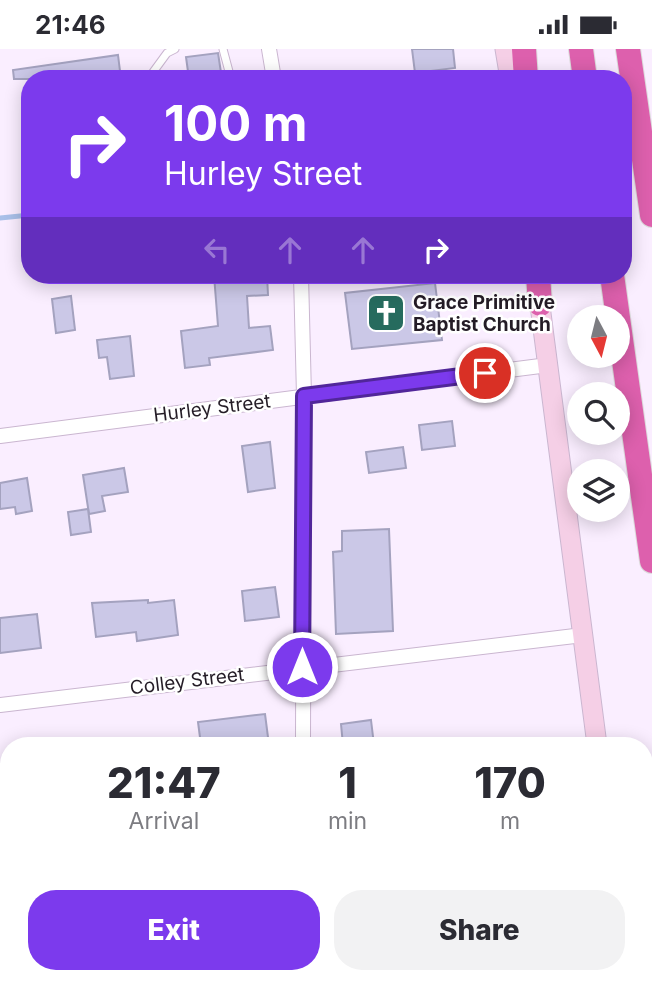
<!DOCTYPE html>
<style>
:root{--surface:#fff;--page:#f2f2f3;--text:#2b2b33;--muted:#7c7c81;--accent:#7c3aed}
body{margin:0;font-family:Inter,sans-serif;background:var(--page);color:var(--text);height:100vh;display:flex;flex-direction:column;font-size:26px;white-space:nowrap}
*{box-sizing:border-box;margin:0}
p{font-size:23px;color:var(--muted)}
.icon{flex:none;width:38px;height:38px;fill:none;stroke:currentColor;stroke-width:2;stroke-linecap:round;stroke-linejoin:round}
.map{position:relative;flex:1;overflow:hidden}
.side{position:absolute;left:0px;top:688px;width:653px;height:247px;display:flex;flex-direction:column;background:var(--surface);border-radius:28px 28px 0 0;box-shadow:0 4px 18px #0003}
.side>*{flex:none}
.top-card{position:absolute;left:21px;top:21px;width:611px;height:214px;border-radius:28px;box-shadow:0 4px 18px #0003;background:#7c3aed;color:#fff;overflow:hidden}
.needle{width:46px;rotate:173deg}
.tools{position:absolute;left:567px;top:256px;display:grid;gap:14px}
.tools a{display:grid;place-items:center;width:63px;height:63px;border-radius:50%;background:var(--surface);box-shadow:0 4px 18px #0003;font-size:35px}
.pin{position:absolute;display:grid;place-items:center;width:60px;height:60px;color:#fff;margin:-30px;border:4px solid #fff;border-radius:50%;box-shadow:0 2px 7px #0007}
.me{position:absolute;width:77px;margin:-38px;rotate:0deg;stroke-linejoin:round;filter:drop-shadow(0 0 5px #0008)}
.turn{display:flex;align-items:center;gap:24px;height:147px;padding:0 28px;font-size:32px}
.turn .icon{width:91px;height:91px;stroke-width:2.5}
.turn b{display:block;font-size:49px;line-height:60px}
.lanes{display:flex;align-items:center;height:66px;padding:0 28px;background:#0003;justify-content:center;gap:35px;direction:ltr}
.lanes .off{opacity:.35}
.eta{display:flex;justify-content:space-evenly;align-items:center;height:119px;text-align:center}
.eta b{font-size:42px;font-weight:800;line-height:49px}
.button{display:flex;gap:14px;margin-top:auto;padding:14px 28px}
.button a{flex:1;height:80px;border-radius:28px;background:var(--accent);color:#fff;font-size:28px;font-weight:800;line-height:80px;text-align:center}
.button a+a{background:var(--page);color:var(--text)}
.status{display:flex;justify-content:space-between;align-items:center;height:49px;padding:0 35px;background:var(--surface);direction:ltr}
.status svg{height:19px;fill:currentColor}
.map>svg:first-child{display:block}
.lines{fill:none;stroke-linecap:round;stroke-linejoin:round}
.stream{stroke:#a9c0e9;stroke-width:5}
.building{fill:#cbc8e7;stroke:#a4a2bf;stroke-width:2}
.service-casing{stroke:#cab6d0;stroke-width:9}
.minor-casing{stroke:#cab6d0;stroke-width:16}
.secondary-casing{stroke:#cab6d0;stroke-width:21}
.motorway-casing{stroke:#dcdbdc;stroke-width:26}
.service{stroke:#fff;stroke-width:7}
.minor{stroke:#fff;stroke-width:14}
.secondary{stroke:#f5cfe6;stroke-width:19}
.motorway{stroke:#dd60ad;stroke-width:24}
.route-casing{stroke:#51269a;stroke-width:18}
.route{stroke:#7c3aed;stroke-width:12}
.labels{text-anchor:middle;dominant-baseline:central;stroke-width:5;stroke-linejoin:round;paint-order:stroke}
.poi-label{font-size:19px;font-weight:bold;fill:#241c26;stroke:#fff;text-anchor:start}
.street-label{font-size:19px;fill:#241c26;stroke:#fff}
</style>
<div class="status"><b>21:46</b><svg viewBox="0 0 49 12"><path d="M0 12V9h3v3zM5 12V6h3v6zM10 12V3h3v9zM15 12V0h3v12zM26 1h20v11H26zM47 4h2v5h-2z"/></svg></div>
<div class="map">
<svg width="652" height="934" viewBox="0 0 652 934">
<rect width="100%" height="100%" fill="#faeeff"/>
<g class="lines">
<!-- stream -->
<path class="stream" d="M0,169L30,166"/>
</g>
<!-- building -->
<g class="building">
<path d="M412,0H453L455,19L415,24Z"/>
<path d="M218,4L222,30H189L186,8Z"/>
<path d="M118,6L121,30H14L13,21Z"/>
<path d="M214,226H267L268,246L247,247L249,279L270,277L273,301L209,309L210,316L185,319L181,282L218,277Z"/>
<path d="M435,234L442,291L352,300L345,244Z"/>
<path d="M71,247L75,281L56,284L52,250Z"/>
<path d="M130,287L134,327L110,330L107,308L99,309L97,291Z"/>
<path d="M452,372L455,397L422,401L419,376Z"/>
<path d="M270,393L275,439L248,443L242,397Z"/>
<path d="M403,398L406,419L369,424L366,403Z"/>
<path d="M124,419L128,443L102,447L105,462L89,465L83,426Z"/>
<path d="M27,429L32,462L16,465L15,458L0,460V434Z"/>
<path d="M88,460L91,483L71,486L68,463Z"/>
<path d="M389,480L393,582L336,585L333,503L342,502V482Z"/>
<path d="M275,538L279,568L245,572L242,542Z"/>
<path d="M148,551V554L174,551L178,586L137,592L136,583L96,588L92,554Z"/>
<path d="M37,565L41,599L0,604V569Z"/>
<path d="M265,665L269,696H201L198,673Z"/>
<path d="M371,671L374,696H343L341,675Z"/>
</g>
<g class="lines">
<defs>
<g id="service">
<path d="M223,0L231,30"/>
<path d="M148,30L167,4L175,0"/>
</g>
<g id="minor">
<path d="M269,0L274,30"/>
<path d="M301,226L304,347L303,696"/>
<path d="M0,387L548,316"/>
<path d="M0,656L583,586"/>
<path d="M307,926V934"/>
<path d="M0,929L26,926"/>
</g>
<g id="secondary">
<path d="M505,0L510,30"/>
<path d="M538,241L597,696"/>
<path d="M638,926L652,933"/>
</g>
<g id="motorway">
<path d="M524,0L526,30"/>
<path d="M581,0L585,30"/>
<path d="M628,0L652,166"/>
<path d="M538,226L540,255"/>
<path d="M612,226L652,512"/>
</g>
</defs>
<!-- service casing -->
<use href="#service" class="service-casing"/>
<!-- minor casing -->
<use href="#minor" class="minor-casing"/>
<!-- secondary casing -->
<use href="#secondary" class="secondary-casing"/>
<!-- motorway casing -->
<use href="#motorway" class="motorway-casing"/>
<!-- service -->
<use href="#service" class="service"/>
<!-- minor -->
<use href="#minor" class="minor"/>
<!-- secondary -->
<use href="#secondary" class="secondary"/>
<!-- motorway -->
<use href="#motorway" class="motorway"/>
</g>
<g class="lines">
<defs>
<path id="route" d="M302,618L304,347L485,324"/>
</defs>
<!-- route casing -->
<use href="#route" class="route-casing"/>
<!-- route -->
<use href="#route" class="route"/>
</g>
<!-- icons -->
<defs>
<symbol id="church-square" viewBox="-11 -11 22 22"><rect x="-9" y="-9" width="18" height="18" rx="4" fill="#266b5e" stroke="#fff"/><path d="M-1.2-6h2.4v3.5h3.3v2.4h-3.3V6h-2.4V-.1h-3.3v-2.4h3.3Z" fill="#fff"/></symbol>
</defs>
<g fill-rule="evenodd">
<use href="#church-square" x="364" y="242" width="44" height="44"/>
</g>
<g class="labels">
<!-- poi labels -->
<g class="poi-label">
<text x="413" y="253">Grace Primitive<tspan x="413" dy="22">Baptist Church</tspan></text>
</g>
<!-- street labels -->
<g class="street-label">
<text transform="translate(212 359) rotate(-7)">Hurley Street</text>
<text transform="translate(187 632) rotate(-7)">Colley Street</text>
</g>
</g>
</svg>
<div class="tools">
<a><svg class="needle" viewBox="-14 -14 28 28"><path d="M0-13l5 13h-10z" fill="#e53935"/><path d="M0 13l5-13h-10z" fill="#7c7c81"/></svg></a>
<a><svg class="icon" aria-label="search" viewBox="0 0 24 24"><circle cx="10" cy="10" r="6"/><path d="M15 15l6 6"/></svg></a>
<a><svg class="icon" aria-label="layers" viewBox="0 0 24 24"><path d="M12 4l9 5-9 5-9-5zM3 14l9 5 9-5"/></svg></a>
</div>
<div class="pin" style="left:485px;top:324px;background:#d93025"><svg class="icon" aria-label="arrive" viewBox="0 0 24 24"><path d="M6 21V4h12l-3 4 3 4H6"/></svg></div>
<svg class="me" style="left:302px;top:618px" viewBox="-20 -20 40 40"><circle r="17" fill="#7c3aed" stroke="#fff" stroke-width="3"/><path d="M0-11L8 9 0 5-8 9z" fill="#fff"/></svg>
<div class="top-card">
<div class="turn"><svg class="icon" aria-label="right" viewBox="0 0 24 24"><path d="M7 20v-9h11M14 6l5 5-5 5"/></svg><div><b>100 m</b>Hurley Street</div></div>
<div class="lanes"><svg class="icon off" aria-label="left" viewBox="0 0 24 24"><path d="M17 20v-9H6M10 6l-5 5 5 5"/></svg><svg class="icon off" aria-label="ahead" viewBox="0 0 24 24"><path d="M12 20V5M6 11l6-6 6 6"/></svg><svg class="icon off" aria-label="ahead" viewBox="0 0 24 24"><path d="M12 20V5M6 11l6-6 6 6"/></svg><svg class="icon" aria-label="right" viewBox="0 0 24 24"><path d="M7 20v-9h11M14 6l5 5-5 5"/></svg></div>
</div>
<section class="side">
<div class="eta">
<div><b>21:47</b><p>Arrival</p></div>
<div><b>1</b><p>min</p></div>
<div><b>170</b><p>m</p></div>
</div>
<div class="button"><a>Exit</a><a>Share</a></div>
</section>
</div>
